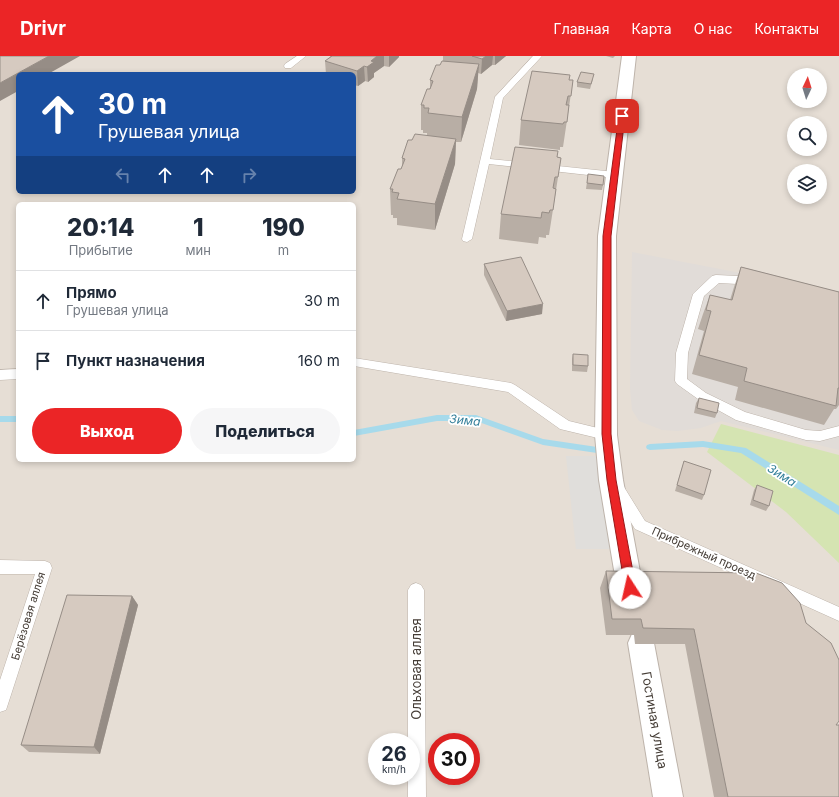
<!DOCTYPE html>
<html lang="ru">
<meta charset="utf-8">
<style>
:root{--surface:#fff;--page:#f6f6f7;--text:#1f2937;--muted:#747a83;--line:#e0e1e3;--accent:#eb2526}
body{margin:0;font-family:Inter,sans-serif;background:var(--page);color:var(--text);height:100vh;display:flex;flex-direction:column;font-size:15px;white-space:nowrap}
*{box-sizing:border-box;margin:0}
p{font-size:13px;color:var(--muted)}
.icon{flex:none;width:22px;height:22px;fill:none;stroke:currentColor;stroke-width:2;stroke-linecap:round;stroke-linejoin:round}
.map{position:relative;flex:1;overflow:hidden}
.sheet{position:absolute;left:16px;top:146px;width:340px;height:260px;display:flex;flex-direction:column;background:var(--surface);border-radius:6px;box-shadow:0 2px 6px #0003}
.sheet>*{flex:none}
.top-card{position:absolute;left:16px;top:16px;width:340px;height:122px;border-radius:6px;box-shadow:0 2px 6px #0003;background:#1a4fa0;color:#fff;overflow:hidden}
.needle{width:26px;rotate:4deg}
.controls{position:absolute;left:787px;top:12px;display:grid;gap:8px}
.controls a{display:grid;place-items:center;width:40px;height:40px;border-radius:50%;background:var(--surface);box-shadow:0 2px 6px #0003;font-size:20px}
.speed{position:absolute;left:368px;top:677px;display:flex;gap:8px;font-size:20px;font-weight:700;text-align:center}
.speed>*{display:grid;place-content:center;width:52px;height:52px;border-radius:50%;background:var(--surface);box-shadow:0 2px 6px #0003;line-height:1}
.speed small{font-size:10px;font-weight:400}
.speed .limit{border:6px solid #d22;background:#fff;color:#111}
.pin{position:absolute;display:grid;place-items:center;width:34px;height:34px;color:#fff;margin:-17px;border-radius:8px;box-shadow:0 2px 6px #0006}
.me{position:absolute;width:44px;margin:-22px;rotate:350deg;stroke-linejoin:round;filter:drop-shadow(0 0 3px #0008)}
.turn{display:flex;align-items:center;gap:14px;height:84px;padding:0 16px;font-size:18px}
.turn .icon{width:52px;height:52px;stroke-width:2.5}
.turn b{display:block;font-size:28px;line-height:34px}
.lanes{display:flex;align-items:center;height:38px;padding:0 16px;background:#0003;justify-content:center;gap:20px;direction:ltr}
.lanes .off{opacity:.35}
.eta{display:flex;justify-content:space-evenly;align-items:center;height:68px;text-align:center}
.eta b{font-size:24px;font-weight:800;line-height:28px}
.primary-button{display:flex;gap:8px;margin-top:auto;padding:8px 16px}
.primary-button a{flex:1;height:46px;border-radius:24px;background:var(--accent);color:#fff;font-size:16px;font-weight:800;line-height:46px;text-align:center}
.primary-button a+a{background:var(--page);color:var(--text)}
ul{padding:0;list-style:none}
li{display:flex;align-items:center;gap:12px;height:60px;padding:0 16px;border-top:1px solid var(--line)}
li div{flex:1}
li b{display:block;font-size:15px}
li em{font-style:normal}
header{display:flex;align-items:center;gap:24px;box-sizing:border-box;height:56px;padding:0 20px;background:var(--accent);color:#fff}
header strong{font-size:19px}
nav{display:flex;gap:22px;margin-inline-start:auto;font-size:14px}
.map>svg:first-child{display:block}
.residential{fill:#e6ded5;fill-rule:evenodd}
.industrial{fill:#e1dcd8}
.green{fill:#d5e4b2}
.parking{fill:#e0dedb}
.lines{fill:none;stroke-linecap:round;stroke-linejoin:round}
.stream{fill:#a7daeb;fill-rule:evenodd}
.service-casing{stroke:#bdb3aa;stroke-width:1}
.minor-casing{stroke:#bdb3aa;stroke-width:2}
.service{fill:#fff;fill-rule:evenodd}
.minor{fill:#fff;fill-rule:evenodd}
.wall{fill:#b8aea5}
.shaded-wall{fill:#968d86}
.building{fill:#d6cac0;stroke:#968d86}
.route{fill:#eb2526;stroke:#991819}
.labels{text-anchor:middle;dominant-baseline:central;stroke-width:3.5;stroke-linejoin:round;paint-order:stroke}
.street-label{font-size:11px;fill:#453d36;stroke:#fff}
.water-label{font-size:12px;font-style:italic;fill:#337f9a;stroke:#fff}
.near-street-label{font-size:13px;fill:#453d36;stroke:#fff}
</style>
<header>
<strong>Drivr</strong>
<nav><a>Главная</a><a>Карта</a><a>О нас</a><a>Контакты</a></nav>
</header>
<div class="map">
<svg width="839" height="741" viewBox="0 0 839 741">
<rect width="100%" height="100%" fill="#f2ede7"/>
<!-- residential -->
<path class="residential" d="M0,0H839V741H0ZM18,18H354V136H18ZM794,19H820V45H794ZM794,67H820V93H794ZM794,115H820V141H794ZM18,148H354V404H18ZM377,686H411V720H377ZM437,686H471V720H437Z"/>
<!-- industrial -->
<path class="industrial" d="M632,196L839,236V394L721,365L701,372L678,375L662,374L639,365L632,354L630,333Z"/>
<!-- green -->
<path class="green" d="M721,368L839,399V507L786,456L707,396Z"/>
<!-- parking -->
<path class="parking" d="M566,400H597L611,493H576Z"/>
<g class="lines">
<!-- stream -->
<g class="stream">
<path d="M437,359H476L543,383L597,391L600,392L601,394L600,396L597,397L543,389L476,365H437L354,380V374Z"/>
<rect x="0" y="360" width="18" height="6"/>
<path d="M703,385L746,392L839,450V459L741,397L703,391L650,394L647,393L646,391L647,389L650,388Z"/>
</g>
<defs>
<g id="service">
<path d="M297,0H306L291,12H285L284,10L285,8Z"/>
<path d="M533,0H542L503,42L490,103L615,116L620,119L615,122L489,108L472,183L467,186L463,185L462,183L495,41Z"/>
<path d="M716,219L738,220L757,225L759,228L757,231L753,232L738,228L719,227L704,240L688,297L687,323L706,337L745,356L806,374L820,375L839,370V380L820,385L806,384L736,364L698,343L677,328L675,325L676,297L693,238L712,220Z"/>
<path d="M354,302L511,327L515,329L569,365L606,374L611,375L613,379L611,383L606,384L560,373L508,336L354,310Z"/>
<path d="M18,313V323L0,324V314Z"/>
<path d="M619,429L624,431L645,465L839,551V565L635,473L612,435L614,431Z"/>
<path d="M0,504L45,505L50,507L52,512L8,648L6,654L0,656V624L35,518H0Z"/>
<path d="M416,527L421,529L424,534L426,741H408V720H411V686H408V534L411,529Z"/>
</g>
<g id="minor">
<path d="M622,0H636L616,180L617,379L623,424L643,532L639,540L630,543L621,540L617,532L599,424L595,379L598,180Z"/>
<path d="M641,575L650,578L654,587L683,741H653L628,587L632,578Z"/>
</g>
</defs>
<!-- service casing -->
<use href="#service" class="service-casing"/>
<!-- minor casing -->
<use href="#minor" class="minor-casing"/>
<!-- service -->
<use href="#service" class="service"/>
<!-- minor -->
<use href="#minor" class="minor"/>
</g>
<!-- wall -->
<g class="wall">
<path d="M330,0H399V1L389,11L384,10L374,17V21L368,26L365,25L358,30L354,29V18H326L325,5L330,1Z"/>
<path d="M443,0H506L495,9H492L481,18L478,17L477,33L461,86H456L455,108L435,174L397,169V162H393V159H391L390,133L401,113L402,111V102L412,84L427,80V77H423V74H421V49L430,32V24L443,5Z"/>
<path d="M606,0H615L613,2Z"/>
<path d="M593,23L590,33L577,31V26Z"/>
<path d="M569,24H573L563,91H560V94L519,89L521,64Z"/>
<path d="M557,101L561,102L549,179H546V182L539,181L538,188L499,183L501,158Z"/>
<path d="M588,118L603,129L602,134L586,133Z"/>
<path d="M484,208L542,258L506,265L484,219Z"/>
<path d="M741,211L839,236V349L836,353H834L824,369L735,344L738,331L692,318L704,275L698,273L703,258L710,239L730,244L734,231Z"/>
<path d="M573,298L588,310L587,316L572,315V303Z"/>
<path d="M699,342L717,357L715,362L694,357L696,347Z"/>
<path d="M684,405L704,439L702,444L675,435Z"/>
<path d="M757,429L769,450L766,455L750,449L754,434Z"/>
<path d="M606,515L756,517L836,669L839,741H714L685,588H635L634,579H606L600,532Z"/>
<path d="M132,540L138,549L100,698L29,696L21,689Z"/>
</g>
<!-- shaded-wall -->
<g class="shaded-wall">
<path d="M49,0H80L48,18H18V35L0,45V27Z"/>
<path d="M377,0H384V10L374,17V21L368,26L367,11L371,5Z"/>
<path d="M389,0H399V1L389,11Z"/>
<path d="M486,0H493L492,9L481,18L482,3Z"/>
<path d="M495,0H506L495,9Z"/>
<path d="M479,8L477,33L461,86L462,61Z"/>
<path d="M364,10L365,25L358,30L357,15Z"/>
<path d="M456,83L455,108L435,174V148Z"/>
<path d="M543,248L542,258L506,265L507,255Z"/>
<path d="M132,540L138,549L100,698L94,691Z"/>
</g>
<!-- building -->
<g class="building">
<path d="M0,0H49L0,27Z"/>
<path d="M332,0H377L371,5L374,6L367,11L364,10L357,15L325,5Z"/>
<path d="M472,0H486L482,3Z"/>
<path d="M442,5L479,8L462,61L428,57L429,52H424V49H421L427,33H430L433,25L430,24L436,9H440Z"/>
<path d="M532,15L570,19L569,24H573L571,40H568L566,49H569L567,66H564L563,68L521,64Z"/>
<path d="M581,16L594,18L591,28L577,26Z"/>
<path d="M415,78L456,83L435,148L397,143L399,137L392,136L393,133H390L398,113H401L405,103L402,102L408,84H412Z"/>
<path d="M515,91L558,95L557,101L561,102L558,121H555L553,132L556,133L553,154H550L549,157L542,156L541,162L501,158Z"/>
<path d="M588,118L604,120L603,129L587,127Z"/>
<path d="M521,201L543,248L507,255L484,208Z"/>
<path d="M741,211L839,236V332H838L836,350L744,325L747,312L699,299L711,255L706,254L710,239L732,244Z"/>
<path d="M573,298L588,299V310L573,309Z"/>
<path d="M699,342L719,347L717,357L697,352Z"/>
<path d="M684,405L711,414L704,439L677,429Z"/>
<path d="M757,429L773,435L769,450L753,444Z"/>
<path d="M606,515L756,517L782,527L800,547L806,567L831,587L839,604V665L836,669H839V741H728L694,573L643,572L641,563H612Z"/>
<path d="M67,539L132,540L94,691L21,689Z"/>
</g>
<!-- route -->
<path class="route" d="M619,58L625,60L611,180V378L616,424L636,532L634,536L630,537L627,536L625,532L607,424L602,378L603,180Z"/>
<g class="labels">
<!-- street labels -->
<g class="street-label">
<text transform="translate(704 497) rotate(24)">Прибрежный проезд</text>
<text transform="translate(28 560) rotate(-73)">Берёзовая аллея</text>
</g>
<!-- water labels -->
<g class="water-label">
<text transform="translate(465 364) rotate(6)">Зима</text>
<text transform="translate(782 419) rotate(32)">Зима</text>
</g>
<!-- near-street labels -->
<g class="near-street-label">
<text transform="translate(416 613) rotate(-90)">Ольховая аллея</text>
<text transform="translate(655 664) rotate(80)">Гостиная улица</text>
</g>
</g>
</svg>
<div class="controls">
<a><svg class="needle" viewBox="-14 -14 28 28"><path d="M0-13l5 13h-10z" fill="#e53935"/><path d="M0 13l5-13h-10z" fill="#747a83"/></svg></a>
<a><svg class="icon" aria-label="search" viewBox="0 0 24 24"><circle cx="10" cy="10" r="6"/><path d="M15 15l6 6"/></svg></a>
<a><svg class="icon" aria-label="layers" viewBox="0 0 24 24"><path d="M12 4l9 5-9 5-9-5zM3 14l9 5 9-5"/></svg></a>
</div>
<div class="speed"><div>26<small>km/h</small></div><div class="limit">30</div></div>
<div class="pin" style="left:622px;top:60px;background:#d93025"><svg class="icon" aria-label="arrive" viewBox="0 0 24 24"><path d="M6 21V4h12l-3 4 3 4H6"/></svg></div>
<svg class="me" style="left:630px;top:532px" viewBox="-20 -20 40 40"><circle r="19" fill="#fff"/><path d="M0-13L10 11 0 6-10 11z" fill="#eb2526"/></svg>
<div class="top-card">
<div class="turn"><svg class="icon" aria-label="ahead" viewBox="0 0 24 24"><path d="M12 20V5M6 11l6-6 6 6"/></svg><div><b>30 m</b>Грушевая улица</div></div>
<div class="lanes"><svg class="icon off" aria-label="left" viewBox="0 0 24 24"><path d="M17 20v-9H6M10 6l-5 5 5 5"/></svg><svg class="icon" aria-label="ahead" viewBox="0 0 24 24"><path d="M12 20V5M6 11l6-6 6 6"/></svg><svg class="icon" aria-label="ahead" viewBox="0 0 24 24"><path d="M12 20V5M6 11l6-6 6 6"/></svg><svg class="icon off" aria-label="right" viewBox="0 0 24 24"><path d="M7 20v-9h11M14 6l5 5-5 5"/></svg></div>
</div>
<section class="sheet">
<div class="eta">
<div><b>20:14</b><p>Прибытие</p></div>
<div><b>1</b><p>мин</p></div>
<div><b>190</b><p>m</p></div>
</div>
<ul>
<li><svg class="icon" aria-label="ahead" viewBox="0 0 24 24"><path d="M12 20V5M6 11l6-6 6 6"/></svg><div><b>Прямо</b><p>Грушевая улица</p></div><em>30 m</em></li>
<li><svg class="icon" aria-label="arrive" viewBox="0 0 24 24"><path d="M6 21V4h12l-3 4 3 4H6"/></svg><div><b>Пункт назначения</b></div><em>160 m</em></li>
</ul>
<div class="primary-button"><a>Выход</a><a>Поделиться</a></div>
</section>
</div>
